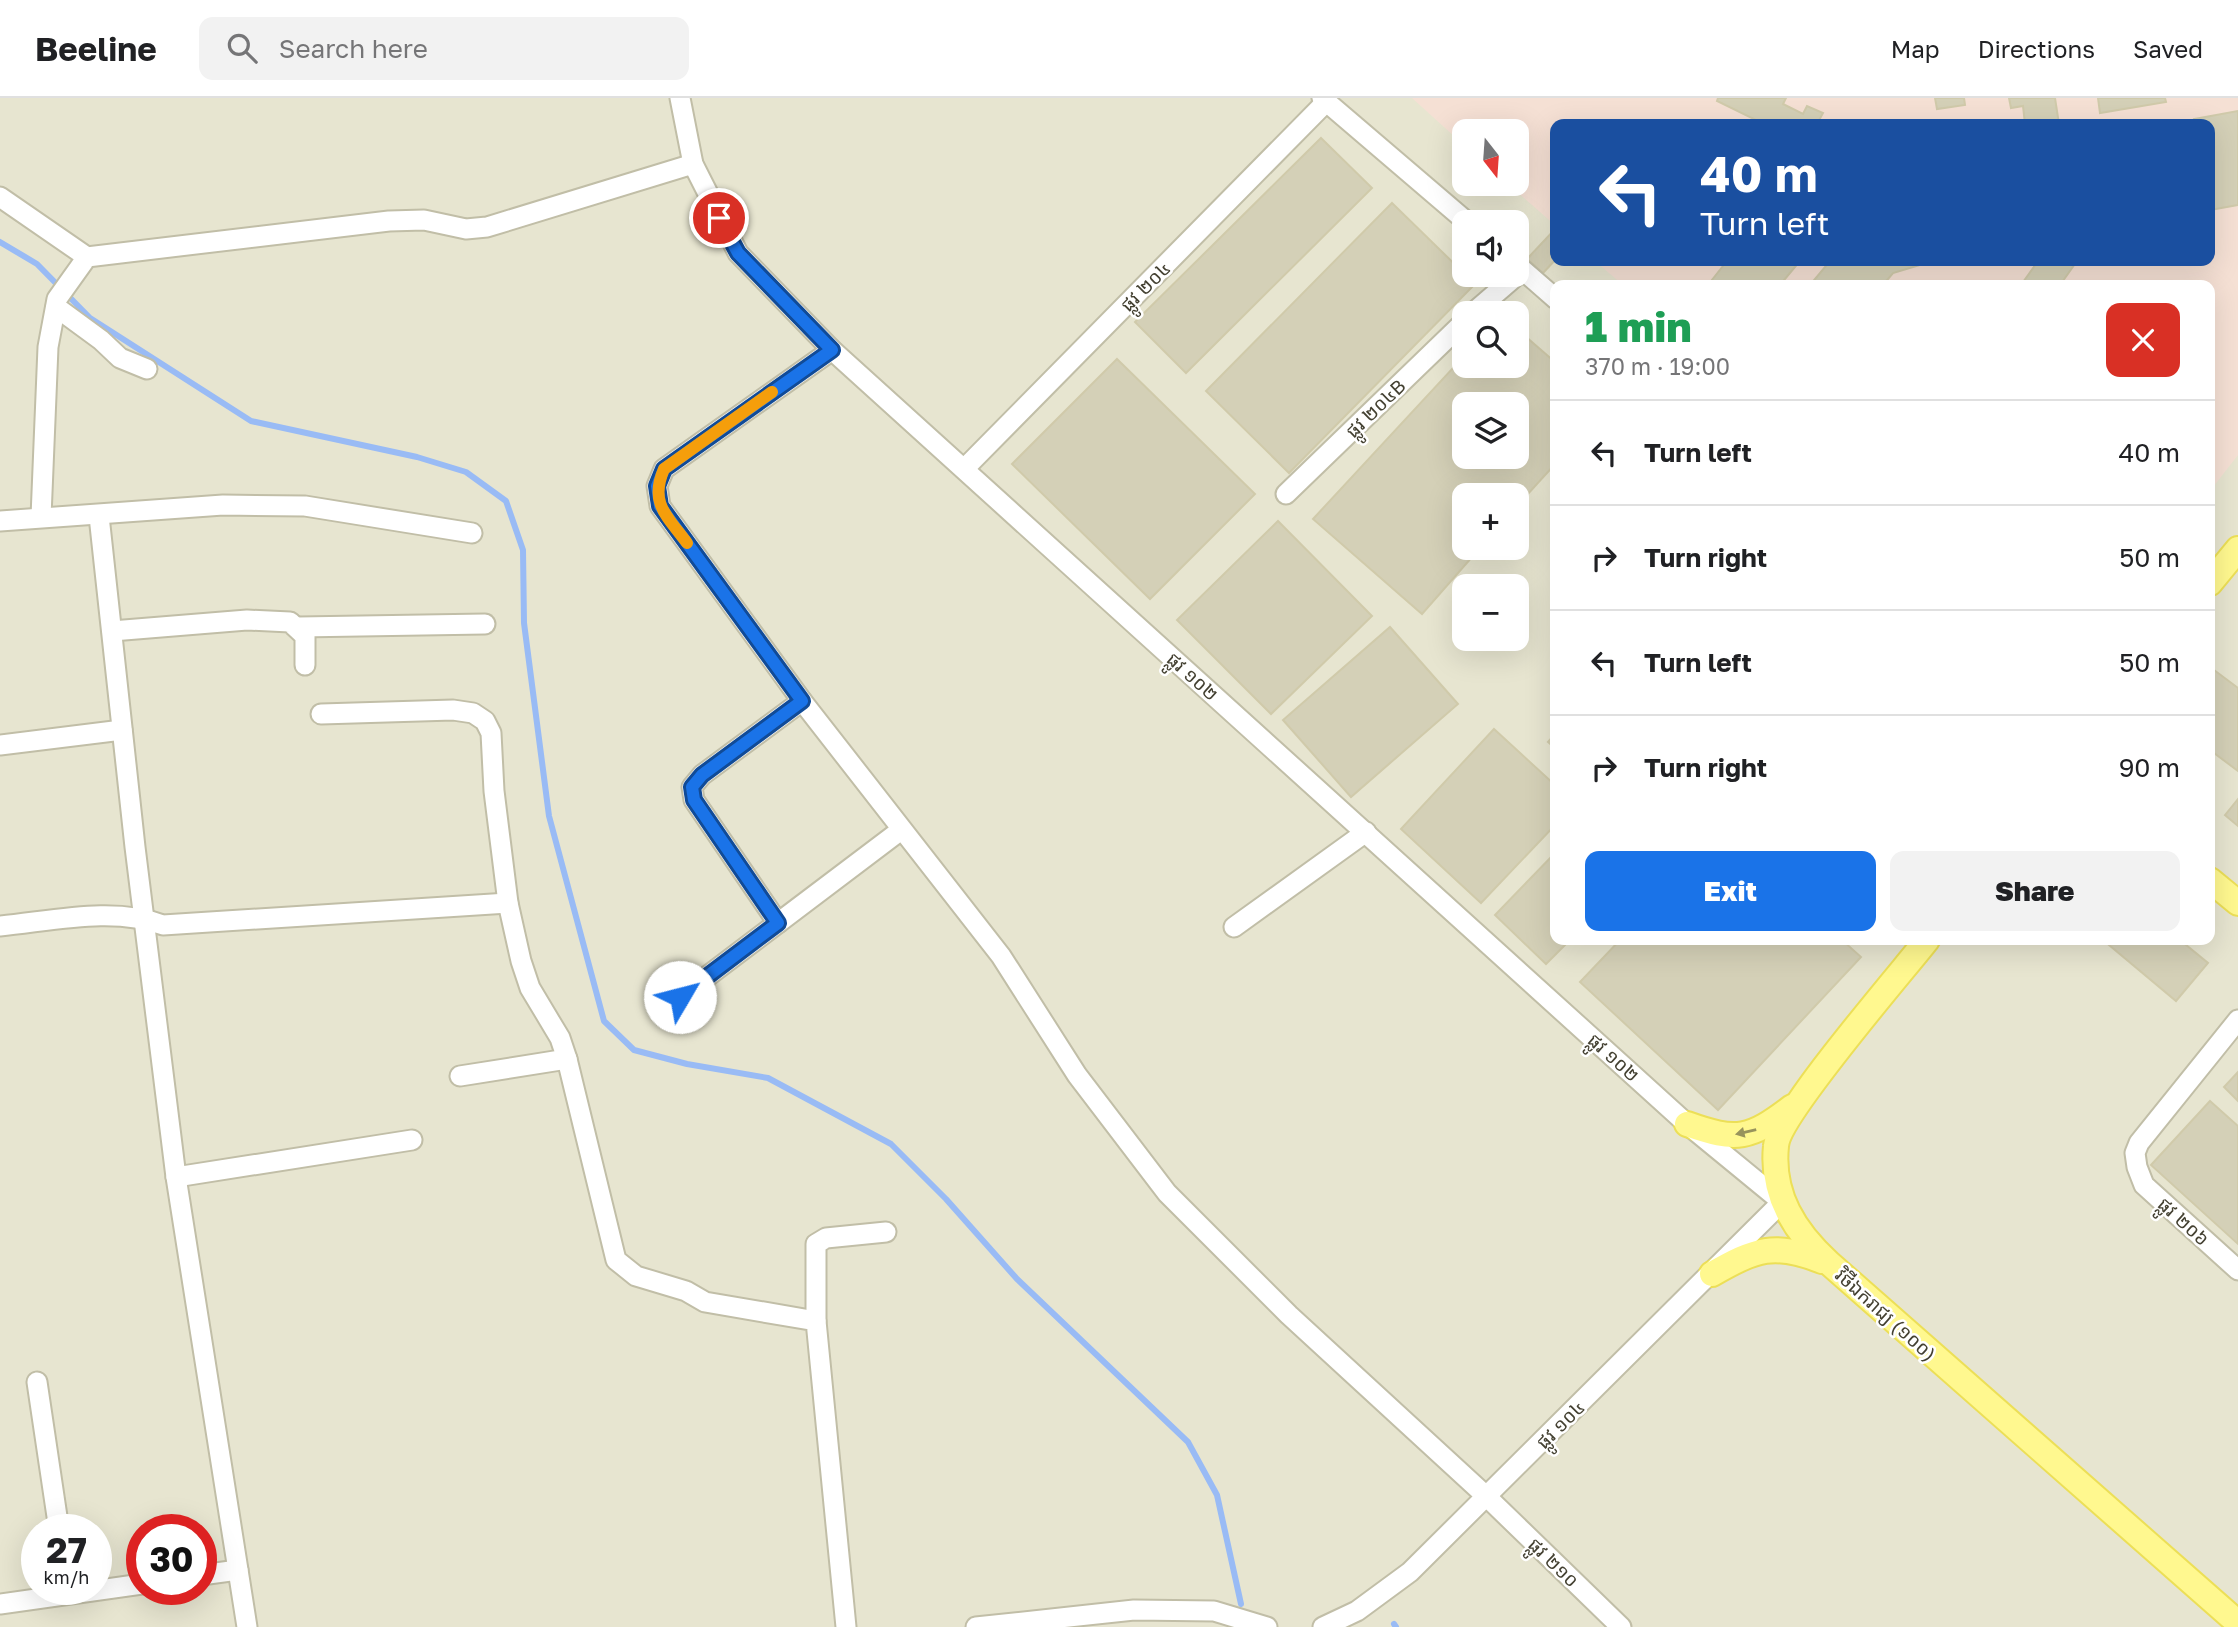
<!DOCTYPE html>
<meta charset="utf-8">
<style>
:root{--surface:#fff;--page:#f2f2f2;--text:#202124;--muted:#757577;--line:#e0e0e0;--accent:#1a73e8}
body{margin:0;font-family:"Golos Text","Noto Sans Khmer",sans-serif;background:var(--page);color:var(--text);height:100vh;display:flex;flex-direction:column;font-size:26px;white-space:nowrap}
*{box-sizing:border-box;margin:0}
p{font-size:23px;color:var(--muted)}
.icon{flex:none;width:38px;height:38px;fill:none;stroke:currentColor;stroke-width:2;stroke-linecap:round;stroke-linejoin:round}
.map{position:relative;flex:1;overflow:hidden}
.side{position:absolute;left:1550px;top:182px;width:665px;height:665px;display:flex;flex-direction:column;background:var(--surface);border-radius:14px;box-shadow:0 7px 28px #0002}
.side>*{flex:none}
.top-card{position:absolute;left:1550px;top:21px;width:665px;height:147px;border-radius:14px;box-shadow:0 7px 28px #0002;background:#1a4fa0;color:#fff;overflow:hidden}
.needle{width:46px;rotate:163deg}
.fabs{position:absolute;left:1452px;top:21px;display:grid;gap:14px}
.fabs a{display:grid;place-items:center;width:77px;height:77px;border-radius:14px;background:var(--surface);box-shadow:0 7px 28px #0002;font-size:35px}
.speed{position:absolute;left:21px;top:1416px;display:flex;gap:14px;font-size:35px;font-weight:700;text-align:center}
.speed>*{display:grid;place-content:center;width:91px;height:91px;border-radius:50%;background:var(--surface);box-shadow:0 7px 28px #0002;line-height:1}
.speed small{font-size:18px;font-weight:400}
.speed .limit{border:10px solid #d22;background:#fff;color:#111}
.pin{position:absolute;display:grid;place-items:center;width:60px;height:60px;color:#fff;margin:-30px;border:4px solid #fff;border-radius:50%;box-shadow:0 2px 7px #0007}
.me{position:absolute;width:77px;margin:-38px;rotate:53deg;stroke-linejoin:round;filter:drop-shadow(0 0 5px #0008)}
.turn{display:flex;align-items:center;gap:24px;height:147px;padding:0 35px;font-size:32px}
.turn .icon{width:91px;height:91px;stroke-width:2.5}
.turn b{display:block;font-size:49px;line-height:60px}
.round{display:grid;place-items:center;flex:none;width:74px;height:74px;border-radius:14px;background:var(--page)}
.head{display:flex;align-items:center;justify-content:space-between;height:119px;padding:0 35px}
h1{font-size:42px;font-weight:800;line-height:52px;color:#1e9e55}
.cta{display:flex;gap:14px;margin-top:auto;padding:14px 35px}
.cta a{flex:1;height:80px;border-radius:14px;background:var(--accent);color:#fff;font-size:28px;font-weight:800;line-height:80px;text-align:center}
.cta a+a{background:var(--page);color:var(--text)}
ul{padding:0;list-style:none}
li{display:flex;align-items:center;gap:21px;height:105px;padding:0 35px;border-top:2px solid var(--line)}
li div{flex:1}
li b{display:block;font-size:26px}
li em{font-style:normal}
header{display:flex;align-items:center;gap:42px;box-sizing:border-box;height:98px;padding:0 35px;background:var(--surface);border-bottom:2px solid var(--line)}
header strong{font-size:33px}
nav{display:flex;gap:38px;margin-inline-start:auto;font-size:24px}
.search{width:490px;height:63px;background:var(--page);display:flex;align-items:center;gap:18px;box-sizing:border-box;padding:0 24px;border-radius:14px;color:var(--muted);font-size:26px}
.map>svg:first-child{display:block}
.residential{fill:#e7e5d0;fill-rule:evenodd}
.medical{fill:#f5e0d4}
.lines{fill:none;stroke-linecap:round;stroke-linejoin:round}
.stream{stroke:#99bbf5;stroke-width:6}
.building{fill:#d4d0b7;stroke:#d0caaa;stroke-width:2;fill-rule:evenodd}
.minor-casing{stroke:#c1bea7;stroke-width:23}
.major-casing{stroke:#ecdf57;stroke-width:28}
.minor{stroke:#fff;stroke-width:19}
.major{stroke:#fff88f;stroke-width:24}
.oneway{fill:#98935c}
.route-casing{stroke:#114b97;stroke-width:18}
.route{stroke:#1a73e8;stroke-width:12}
.slow{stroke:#f59e0b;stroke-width:12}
.labels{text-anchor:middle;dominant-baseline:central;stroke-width:5;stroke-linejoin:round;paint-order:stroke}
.street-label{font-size:19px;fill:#444132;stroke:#fff}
</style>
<header>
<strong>Beeline</strong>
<div class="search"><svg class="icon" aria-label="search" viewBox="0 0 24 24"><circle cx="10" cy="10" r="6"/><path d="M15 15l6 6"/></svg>Search here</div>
<nav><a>Map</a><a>Directions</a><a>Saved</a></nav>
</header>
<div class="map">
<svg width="2238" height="1529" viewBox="0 0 2238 1529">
<rect width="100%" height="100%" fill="#f3f1e2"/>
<!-- residential -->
<path class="residential" d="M0,0H2238V1529H0ZM1556,26H2210V163H1556ZM1465,33H1517V86H1465ZM1465,124H1517V177H1465ZM1556,187H2210V842H1556ZM1465,215H1517V268H1465ZM1465,306H1517V359H1465ZM1465,397H1517V450H1465ZM1465,488H1517V541H1465ZM37,1432H96V1491H37ZM142,1432H201V1491H142Z"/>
<!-- medical -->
<path class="medical" d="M1412,0H2238V357L2210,393V187H1623L1595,163H2210V26H1556V128L1508,86H1517V33H1465V48Z"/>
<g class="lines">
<!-- stream -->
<g class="stream">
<path d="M0,144L37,166L90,220L251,323L417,359L466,374L506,403L523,452L524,525L549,718L604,923L634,952L687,966L768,980L891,1046L946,1101L1017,1181L1188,1344L1217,1397L1241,1506"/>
<path d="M1394,1526L1396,1529"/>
</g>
</g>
<!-- building -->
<g class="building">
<path d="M1718,0H1786L1783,6L1803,16L1807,8L1823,15L1817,26H1764L1717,3Z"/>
<path d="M1935,0H1964L1965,7L1937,11Z"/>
<path d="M2009,0H2055L2059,26H2025L2023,8L2011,10Z"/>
<path d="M2098,0H2165L2166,4L2100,15Z"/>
<path d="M2238,13V107L2210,112V26H2195L2194,21Z"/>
<path d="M1321,40L1372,90L1186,275L1135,224Z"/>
<path d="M1392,105L1475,186L1289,375L1206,293Z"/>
<path d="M1556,130V161L1543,175L1527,161Z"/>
<path d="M1727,163H1800L1780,187H1708Z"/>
<path d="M1830,163H1933L1893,175L1883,187H1810Z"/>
<path d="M2038,163H2077L2060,187H2021Z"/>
<path d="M1517,231L1556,265V365L1517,408V397H1465V450H1480L1422,516L1313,421L1465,257V268H1517ZM1465,306H1517V359H1465Z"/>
<path d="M1117,261L1255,396L1150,501L1012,366Z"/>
<path d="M1278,423L1372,518L1271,616L1177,522Z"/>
<path d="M1390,529L1458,606L1351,699L1283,622Z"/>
<path d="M2210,569L2238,590V673L2210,652Z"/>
<path d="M1494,631L1556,688V726L1481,805L1401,731Z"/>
<path d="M1556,635V651L1548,644Z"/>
<path d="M2238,701V728L2225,717Z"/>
<path d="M1556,754V842H1570L1546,866L1495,817Z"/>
<path d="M1620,842H1842L1861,859L1718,1012L1580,884Z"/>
<path d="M2103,842H2180L2208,865L2176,903Z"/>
<path d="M2238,974V1003L2224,989Z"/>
<path d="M2210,1003L2238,1028V1146L2151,1067Z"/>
</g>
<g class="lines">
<defs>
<g id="minor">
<path d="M680,0L693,66L738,155L832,252L1687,1026L1782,1104L1410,1474L1357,1513L1323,1529"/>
<path d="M1322,0L1467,124"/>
<path d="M0,99L87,159"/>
<path d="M1517,167L1556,201"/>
<path d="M56,209L101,242L120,260L147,271"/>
<path d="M1473,215L1517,177"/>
<path d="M832,252L664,371L657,388L660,408L802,603L1001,858L1077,977L1167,1095L1289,1217L1486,1398L1621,1529"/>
<path d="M964,371L1326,4"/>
<path d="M1286,396L1465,223"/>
<path d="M99,418L135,749L176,1079L247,1529"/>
<path d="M41,419L48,249L57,201L87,159L389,123L424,122L466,131L487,129L693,66"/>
<path d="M0,423L223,407L305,408L472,435"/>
<path d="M299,529L485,526"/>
<path d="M112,533L247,522L290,524L305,538V567"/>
<path d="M321,616L453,612L473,615L485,623L491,635L494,693L508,805L521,863L530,890L560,940L567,961L616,1162L636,1178L686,1193L705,1204L816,1223L846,1529"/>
<path d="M0,647L122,632"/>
<path d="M778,825L694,702L692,689L702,677L802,603"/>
<path d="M0,828C52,823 114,808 163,827L508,805"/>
<path d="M1234,829L1366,734"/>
<path d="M680,899L901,732"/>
<path d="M2238,922L2139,1045L2135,1055L2137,1069L2144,1087L2238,1172"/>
<path d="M460,978L567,961"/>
<path d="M176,1079L412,1042"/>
<path d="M816,1223V1146L826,1140L886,1134"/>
<path d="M37,1284L59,1432"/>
<path d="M201,1477L238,1472"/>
<path d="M0,1506L142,1486"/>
<path d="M976,1529L1134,1512L1214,1513L1267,1529"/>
</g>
<g id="major">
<path d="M2210,485L2238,451"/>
<path d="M2210,782L2238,805"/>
<path d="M1927,842C1901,875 1778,1017 1776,1048C1771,1097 1795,1134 1829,1165L2238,1525"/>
<path d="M1687,1026C1737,1044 1750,1041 1792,1009"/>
<path d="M1712,1176C1756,1151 1774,1144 1822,1163"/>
</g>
</defs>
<!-- minor casing -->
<use href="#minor" class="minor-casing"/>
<!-- major casing -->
<use href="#major" class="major-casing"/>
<!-- minor -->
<use href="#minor" class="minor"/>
<!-- major -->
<use href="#major" class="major"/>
</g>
<!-- one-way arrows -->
<defs><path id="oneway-solid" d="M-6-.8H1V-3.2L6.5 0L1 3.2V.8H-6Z" transform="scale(1.75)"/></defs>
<use class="oneway" href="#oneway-solid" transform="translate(1746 1034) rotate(167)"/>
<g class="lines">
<defs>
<path id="route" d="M680,899L778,825L694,702L692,689L702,677L802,603L660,408L657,388L664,371L832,252L738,155L719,120"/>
</defs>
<!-- route casing -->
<use href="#route" class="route-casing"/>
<!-- route -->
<use href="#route" class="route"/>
<!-- slow -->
<path class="slow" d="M687,445C667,418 649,405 664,371L772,294"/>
</g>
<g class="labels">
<!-- street labels -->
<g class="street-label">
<text transform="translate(1145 188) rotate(-45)">ផ្លូវ ២០៤</text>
<text transform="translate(1375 310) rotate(-44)">ផ្លូវ ២០៤B</text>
<text transform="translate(1193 578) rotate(42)">ផ្លូវ ១០២</text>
<text transform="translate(1614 959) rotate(42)">ផ្លូវ ១០២</text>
<text transform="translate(2184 1123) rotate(42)">ផ្លូវ ២០៦</text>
<text transform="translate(1886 1216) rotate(42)">វិថីឯករាជ្យ (១០០)</text>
<text transform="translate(1560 1326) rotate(-45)">ផ្លូវ ១០៤</text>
<text transform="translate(1554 1464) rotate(44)">ផ្លូវ ២១០</text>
</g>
</g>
</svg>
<div class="fabs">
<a><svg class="needle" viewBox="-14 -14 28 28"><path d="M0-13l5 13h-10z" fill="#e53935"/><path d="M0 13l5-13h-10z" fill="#757577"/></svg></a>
<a><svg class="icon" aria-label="sound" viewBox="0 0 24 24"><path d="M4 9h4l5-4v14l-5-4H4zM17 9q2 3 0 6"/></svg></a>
<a><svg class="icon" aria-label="search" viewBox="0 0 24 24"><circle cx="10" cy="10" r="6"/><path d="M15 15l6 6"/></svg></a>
<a><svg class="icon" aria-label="layers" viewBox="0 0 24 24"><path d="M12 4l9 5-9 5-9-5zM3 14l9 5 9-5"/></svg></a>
<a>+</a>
<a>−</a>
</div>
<div class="speed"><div>27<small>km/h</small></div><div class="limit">30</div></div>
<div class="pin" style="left:719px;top:120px;background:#d93025"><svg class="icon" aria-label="arrive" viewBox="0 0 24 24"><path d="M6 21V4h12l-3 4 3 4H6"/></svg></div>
<svg class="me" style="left:680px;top:899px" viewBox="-20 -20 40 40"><circle r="19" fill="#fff"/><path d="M0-13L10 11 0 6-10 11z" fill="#1a73e8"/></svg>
<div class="top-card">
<div class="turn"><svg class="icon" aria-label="left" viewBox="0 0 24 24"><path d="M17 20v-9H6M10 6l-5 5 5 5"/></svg><div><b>40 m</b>Turn left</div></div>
</div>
<section class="side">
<div class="head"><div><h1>1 min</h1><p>370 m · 19:00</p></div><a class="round" style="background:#d93025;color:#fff"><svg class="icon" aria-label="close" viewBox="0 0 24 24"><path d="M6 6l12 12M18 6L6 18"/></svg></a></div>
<ul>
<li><svg class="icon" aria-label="left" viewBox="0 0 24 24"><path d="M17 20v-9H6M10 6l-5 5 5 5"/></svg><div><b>Turn left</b></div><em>40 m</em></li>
<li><svg class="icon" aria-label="right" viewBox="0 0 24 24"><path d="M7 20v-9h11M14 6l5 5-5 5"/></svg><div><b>Turn right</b></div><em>50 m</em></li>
<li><svg class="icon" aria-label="left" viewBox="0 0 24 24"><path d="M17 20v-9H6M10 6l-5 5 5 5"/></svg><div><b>Turn left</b></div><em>50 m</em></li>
<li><svg class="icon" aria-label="right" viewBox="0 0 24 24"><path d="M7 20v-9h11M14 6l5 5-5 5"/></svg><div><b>Turn right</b></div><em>90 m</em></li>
</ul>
<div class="cta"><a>Exit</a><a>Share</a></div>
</section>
</div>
